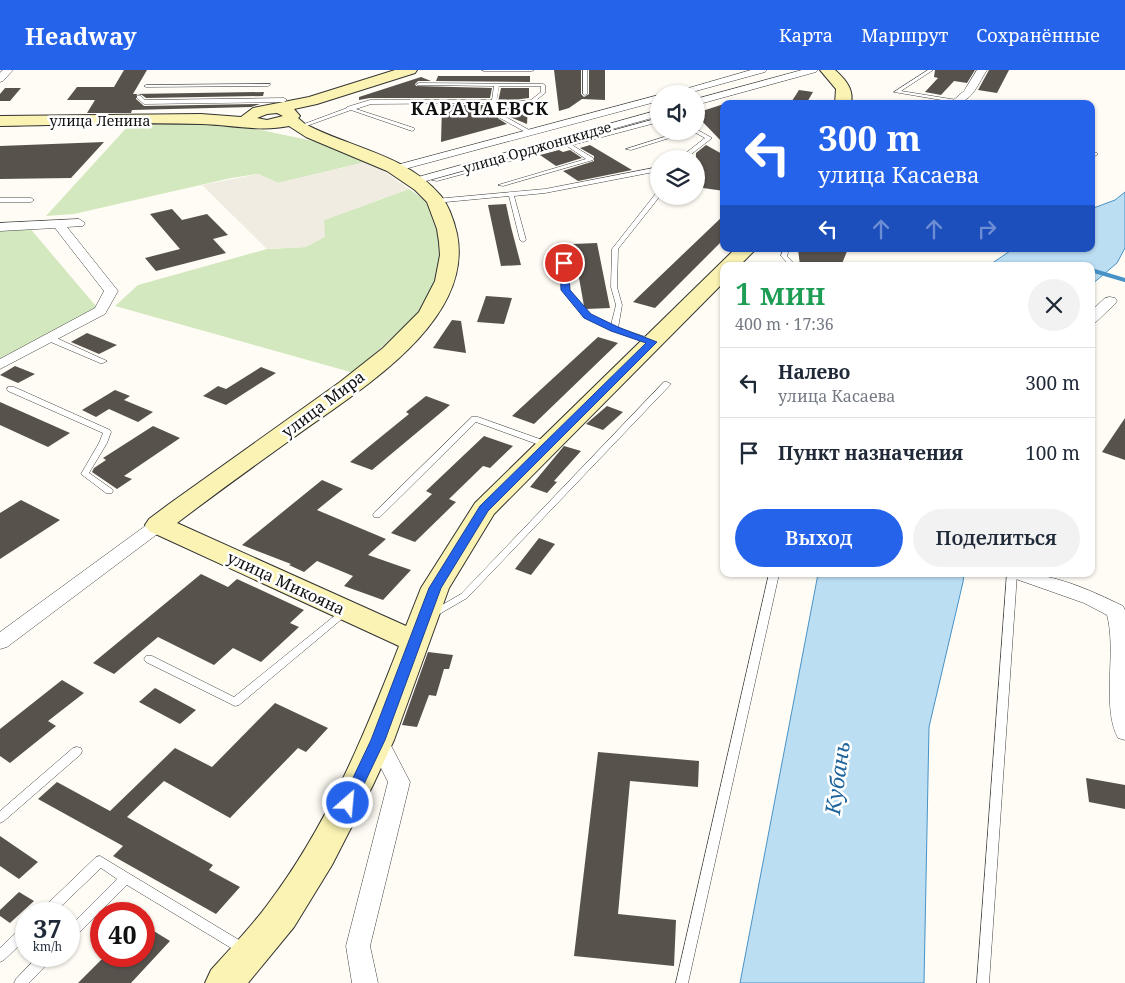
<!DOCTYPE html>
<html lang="ru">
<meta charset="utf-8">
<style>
:root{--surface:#fff;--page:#f2f2f3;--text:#1f2937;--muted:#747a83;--line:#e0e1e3;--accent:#2563eb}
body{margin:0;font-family:"Noto Serif",serif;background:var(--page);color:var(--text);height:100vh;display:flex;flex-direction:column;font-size:19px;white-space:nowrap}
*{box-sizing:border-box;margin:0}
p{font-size:16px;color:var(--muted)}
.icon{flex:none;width:28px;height:28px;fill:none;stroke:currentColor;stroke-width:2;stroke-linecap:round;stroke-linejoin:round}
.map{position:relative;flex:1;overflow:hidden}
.sheet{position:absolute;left:720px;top:192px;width:375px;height:315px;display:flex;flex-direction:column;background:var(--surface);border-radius:10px;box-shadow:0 1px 4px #0004}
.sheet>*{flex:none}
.top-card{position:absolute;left:720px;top:30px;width:375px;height:152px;border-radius:10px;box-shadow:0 1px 4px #0004;background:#2563eb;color:#fff;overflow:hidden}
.buttons{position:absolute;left:650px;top:15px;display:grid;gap:10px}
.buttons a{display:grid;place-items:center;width:55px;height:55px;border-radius:50%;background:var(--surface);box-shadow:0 1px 4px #0004;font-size:25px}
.speed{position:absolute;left:15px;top:832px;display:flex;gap:10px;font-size:25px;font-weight:700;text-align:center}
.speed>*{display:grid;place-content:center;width:65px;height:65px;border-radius:50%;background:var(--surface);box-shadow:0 1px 4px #0004;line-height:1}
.speed small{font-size:12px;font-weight:400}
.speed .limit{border:8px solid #d22;background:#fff;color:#111}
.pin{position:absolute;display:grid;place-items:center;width:42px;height:42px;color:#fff;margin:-21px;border:2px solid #fff;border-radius:50%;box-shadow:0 1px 5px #0007}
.me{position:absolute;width:55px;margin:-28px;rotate:27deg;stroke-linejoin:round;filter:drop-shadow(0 0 4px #0008)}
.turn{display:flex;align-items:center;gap:18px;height:105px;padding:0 15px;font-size:22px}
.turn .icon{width:65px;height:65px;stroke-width:2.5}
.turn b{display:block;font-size:35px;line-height:42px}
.lanes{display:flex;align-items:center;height:48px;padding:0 15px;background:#0003;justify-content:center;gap:25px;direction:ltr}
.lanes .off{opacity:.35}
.round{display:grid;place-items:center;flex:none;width:52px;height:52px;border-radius:26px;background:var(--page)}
.head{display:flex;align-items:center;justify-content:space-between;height:85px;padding:0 15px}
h1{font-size:30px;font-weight:600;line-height:38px;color:#1e9e55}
.action{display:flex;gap:10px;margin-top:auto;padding:10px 15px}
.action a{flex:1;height:58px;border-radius:30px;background:var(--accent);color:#fff;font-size:20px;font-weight:600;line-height:58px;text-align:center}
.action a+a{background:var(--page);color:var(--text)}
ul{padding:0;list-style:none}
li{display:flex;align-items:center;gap:15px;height:70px;padding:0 15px;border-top:1px solid var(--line)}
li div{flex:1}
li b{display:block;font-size:19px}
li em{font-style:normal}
header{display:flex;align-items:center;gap:30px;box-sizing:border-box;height:70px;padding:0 25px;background:var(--accent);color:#fff}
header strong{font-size:24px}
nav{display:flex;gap:28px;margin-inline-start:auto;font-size:18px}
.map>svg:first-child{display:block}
.green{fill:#d4e8bf}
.plaza{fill:#f0ece2}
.water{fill:#bcdef3;stroke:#4792c6}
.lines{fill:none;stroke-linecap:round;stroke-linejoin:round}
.stream{stroke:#4792c6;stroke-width:4}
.building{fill:#58524d}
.lane-casing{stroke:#434343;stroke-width:1}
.street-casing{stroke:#434343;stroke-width:1}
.secondary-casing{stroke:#323232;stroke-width:2}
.lane{fill:#fff;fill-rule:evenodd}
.street{fill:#fff;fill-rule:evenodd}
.secondary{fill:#faf3b3;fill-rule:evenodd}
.route{fill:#2563eb;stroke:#184099}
.labels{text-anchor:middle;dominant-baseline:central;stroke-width:5;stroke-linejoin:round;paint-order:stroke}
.far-street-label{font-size:14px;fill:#101010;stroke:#fff}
.street-label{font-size:16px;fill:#101010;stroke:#fff}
.far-district-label{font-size:18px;font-weight:bold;letter-spacing:1px;fill:#101010;stroke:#fff}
.near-water-label{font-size:21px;font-style:italic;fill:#1f659c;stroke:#fff}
</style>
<header>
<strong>Headway</strong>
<nav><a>Карта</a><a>Маршрут</a><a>Сохранённые</a></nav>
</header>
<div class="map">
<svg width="1125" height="913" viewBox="0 0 1125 913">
<rect width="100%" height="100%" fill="#fefcf4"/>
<!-- green -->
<g class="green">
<path d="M204,52L237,55L332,75L370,91L278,113L258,104L231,108L74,144L46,146L129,55Z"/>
<path d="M409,119L426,131L443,165L438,210L419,242L354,303L115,236L138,215L267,179L306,177L324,150Z"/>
<path d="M28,156L100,241L0,295V157Z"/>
</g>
<!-- plaza -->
<path class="plaza" d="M370,91L409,119L324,150L325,167L306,177L267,179L202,115L258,104L278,113Z"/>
<!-- water -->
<g class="water">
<path d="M1125,122V178L1117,193L1091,215V196H988L1013,179H1091V139L1115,130Z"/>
<path d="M818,504H964L963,512L929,657L924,913H740Z"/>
</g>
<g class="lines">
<!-- stream -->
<path class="stream" d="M1091,200L1125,210"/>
</g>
<!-- building -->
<g class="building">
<path d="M124,0H147L133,24L264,22L263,26L146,28L142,25L137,24L136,29L144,36L260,34L251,37L132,40L131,43H87L95,30H67L77,17H114Z"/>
<path d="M554,0H581V24L584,27L589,24V0H605V30L582,29L569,38L559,41Z"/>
<path d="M935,0H975L967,13L954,11L941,25L925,22L938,8L934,7Z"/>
<path d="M989,0H1009L997,23L978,20Z"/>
<path d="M438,6H530V12L436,11Z"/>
<path d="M421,7L431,11H418L415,14L416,16L492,18L490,28H370L359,30V27Z"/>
<path d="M5,18H21L10,31H0V24Z"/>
<path d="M501,18H529V28L498,32Z"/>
<path d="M799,20L813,22L806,34H790Z"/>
<path d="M724,34V74L696,45V43Z"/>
<path d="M442,35H488L499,49L507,54L441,72Z"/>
<path d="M528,35L527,54L505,45L500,38Z"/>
<path d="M104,72L71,108L0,109V76Z"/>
<path d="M590,75L632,100L578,111L563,101L594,91V86L580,78Z"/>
<path d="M706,75L724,85V121L696,117V83Z"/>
<path d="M559,80L563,82L570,80L582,88L556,96L540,85Z"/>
<path d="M506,134L511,157L521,195L501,196L488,135Z"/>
<path d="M172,139L182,150L207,144L228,165L213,169L226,183L156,201L145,188L180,179L150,144Z"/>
<path d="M724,145L722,171L655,238L633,232Z"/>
<path d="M597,173L610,238L586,239L584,236L573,174Z"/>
<path d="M798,179H848L841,196H800Z"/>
<path d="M486,226L512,228L504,254L477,252Z"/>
<path d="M452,250L461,251L466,283L433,278Z"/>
<path d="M87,263L117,275L99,284L71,272Z"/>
<path d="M598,267L618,273L534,354L512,346Z"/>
<path d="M15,296L35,304L18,313L0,305Z"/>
<path d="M261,297L276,303L226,335L203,326L218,316L226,319Z"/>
<path d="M115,320L130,326L124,330L153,342L138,352L109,339L96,347L82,340Z"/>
<path d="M426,326L450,335L372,400L350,392L409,344L406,342Z"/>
<path d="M0,332L70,363L48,377L0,355Z"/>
<path d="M607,336L623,342L603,360L586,354Z"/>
<path d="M1125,348V390L1102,382Z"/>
<path d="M153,356L180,368L124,406L132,409L117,419L92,402L94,398L106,390L103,388Z"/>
<path d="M484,366L513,376L490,398L483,396L449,429L456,432L415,472L391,463L432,424L426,421Z"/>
<path d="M564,376L581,381L554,411L557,412L547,423L530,417Z"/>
<path d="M322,410L343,419L317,440L386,469L368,485L411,500L383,530L344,516L353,506L317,491L304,502L289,495L291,494L242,475Z"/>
<path d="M21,430L60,450L0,489V443Z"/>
<path d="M539,468L555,474L531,505L515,499Z"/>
<path d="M201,504L228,517L237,509L304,540L290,553L299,557L261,592L233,578L214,595L158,567L114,604L93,593Z"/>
<path d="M428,582L453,585L449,599H444L436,626L429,625L417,657L402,655Z"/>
<path d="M62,610L84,623L48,651L56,656L10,693L0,686V659Z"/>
<path d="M155,618L196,640L180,654L139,632Z"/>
<path d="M275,633L328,658L306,682L298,678L230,748L164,711L127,747L213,795L209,800L240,817L216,844L113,786L123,776L38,729L57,712L110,741L175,678L212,697Z"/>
<path d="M598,682L699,691L698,717L630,711L618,844L676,850L674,896L574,886Z"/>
<path d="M1086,708L1125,715V739L1089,732Z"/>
<path d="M0,766L38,792L19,809L0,796Z"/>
<path d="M19,822L34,831L10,853L0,846V840Z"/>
<path d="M144,855L170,871L131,913H78L105,886H144Z"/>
</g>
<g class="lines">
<defs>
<g id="lane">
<path d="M482,0H534L532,1H484Z"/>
<path d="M583,0H587V24L585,25L583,24Z"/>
<path d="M928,0H933L901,21L957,30L959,31V33L894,22Z"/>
<path d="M419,13L543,14L545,15V23L534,32L497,37L504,46L531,61L532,62L529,64L500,48L490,36L491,33L371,34L356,39L414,58V60L412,61L351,40L301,58L296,57L347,38V37L370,30H492L494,16L417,15V14ZM499,16H541V22L531,30L496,34Z"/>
<path d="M270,14V15L268,16L146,17L144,16L146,15Z"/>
<path d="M137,26H141L145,30L284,28L287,30L284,32L144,34L137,28Z"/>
<path d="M659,48V52L572,75L593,88V90L503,116L498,115L586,89L567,76L437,111L432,110Z"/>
<path d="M696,59L712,68L685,89H678L705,68L694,62L696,61Z"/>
<path d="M683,61H692L631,80L626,79Z"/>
<path d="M1091,81L1097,83L1098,84L1095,86L1091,85Z"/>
<path d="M659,97V101L545,123L514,126L526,170L523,172L520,170L509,126L435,133L432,131L435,129L545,119Z"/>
<path d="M659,121L660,126L618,179L617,217L622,235L618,258L655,270V274H652L612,260L585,247L563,220L560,179L563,177L566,179L569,220L589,245L611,255L616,235L611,217L612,179L657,122Z"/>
<path d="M0,128H31L34,130L31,132H0Z"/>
<path d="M783,179H789L787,186L796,196H790L782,187L781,186Z"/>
<path d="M46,266H52L107,291L103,293H100L46,270Z"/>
<path d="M664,312H667L671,314L467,528L436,546H430L428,544L430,542L461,524Z"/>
<path d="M8,317H14L110,360L111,362L107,373L89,403L112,419L113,421L112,423H106L81,404L99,373L103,363L8,321L7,319Z"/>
<path d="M472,347H478L551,373L552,375L551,377H545L476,352L380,447H374L373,445L374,443Z"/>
<path d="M769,504H779L688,913H676Z"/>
<path d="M1007,504H1017L989,913H977Z"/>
<path d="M346,538L349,539L351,541L349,543L239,635L235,636L146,592L144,589L146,586H152L234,627L343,539Z"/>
<path d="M77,677L81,678L82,681L81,684L4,751L0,753V741L73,678Z"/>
<path d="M100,786L249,876L251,880L249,884L245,886L241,884L127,815L73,869L69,870V857L117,809L101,798L53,844H39L41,840L96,787Z"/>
<path d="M26,856V869L4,890L0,892V878L22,857Z"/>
<path d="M38,886H53L51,890L29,913H14L16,909Z"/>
</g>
<g id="street">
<path d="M3,0H13L3,11L0,12V3Z"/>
<path d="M751,0H767L765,2L685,24H668Z"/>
<path d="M802,0H818L816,2L696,35V29Z"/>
<path d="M977,0H987C976,17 972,34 949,34L964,21Z"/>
<path d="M659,25V31L401,100L397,101L391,98L393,96Z"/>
<path d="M659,40V46L419,113L415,114L409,111L411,109Z"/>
<path d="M79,149L85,153L83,156L67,157L118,221L105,244L0,299V289L95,238L104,221L55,158L0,161V153Z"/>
<path d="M1110,227L1115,228L1117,231L1115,234L1096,252L1091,253V241L1105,228Z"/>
<path d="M158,449L164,451L167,455L164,459L7,577L0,579V562L152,451Z"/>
<path d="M1010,504C1049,501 1088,519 1123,536L1125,540V670L1118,668C1101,637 1117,581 1107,545L1084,533L1013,508Z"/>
<path d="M378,662L385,664L410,712L370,876L378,913H352L346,876L388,712L367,670L371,664Z"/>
</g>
<g id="secondary">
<path d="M395,0H417L415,3L317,34L294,39L300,46L298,48L305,54C350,78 406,84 441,126C449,136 454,151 457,164C475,254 354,323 293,368C254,396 215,424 177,453L406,556L421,518L475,433L735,179H756L739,196H724V212L494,444L449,518L394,670L373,715L332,795L294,857L248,913H205L211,900C230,879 251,857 268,834C327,756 364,666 399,576L149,461L145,455L149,449L169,434L340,312L383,278L419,242L435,211L440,185L439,172L437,159L427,132L415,120L387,101L306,67L289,56C261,62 231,55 202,54C135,52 67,55 0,56V46L201,44L241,47L253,38L309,27ZM267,44L277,43L283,46L267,50L257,48Z"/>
<path d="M820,0H835C846,10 854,19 851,34H835L836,19Z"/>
</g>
</defs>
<!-- lane casing -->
<use href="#lane" class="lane-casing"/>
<!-- street casing -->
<use href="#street" class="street-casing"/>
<!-- secondary casing -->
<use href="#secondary" class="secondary-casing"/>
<!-- lane -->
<use href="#lane" class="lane"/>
<!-- street -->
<use href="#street" class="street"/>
<!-- secondary -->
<use href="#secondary" class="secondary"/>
</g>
<!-- route -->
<path class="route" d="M564,190L568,193L570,220L591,244L618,257L657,272L488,441L441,518L385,670L355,733L353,737L348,739L343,737L341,733L371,670L429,518L480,436L646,273L611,261L584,248L561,220L560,193Z"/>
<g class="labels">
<!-- far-street labels -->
<g class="far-street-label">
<text x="100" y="50">улица Ленина</text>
<text transform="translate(537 77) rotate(-16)">улица Орджоникидзе</text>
</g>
<!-- street labels -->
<g class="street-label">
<text transform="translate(323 334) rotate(-37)">улица Мира</text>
<text transform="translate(286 513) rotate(25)">улица Микояна</text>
</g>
<!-- far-district labels -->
<g class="far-district-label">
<text x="480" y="38">КАРАЧАЕВСК</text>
</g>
<!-- near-water labels -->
<g class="near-water-label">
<text transform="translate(837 708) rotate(-82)">Кубань</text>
</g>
</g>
</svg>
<div class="buttons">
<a><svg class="icon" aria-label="sound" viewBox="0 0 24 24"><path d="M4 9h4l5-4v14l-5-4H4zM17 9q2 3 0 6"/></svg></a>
<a><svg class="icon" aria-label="layers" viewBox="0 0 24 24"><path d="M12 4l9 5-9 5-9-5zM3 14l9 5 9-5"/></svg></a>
</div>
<div class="speed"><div>37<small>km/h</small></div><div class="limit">40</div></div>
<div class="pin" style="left:564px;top:193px;background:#d93025"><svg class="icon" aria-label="arrive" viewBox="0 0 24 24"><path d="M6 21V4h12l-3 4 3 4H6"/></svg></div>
<svg class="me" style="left:348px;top:733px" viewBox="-20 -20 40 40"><circle r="17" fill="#2563eb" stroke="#fff" stroke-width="3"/><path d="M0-11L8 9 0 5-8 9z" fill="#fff"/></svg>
<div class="top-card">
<div class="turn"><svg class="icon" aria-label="left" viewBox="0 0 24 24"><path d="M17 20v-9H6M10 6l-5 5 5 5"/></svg><div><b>300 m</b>улица Касаева</div></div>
<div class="lanes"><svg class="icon" aria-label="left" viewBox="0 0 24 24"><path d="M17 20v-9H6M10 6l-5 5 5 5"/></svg><svg class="icon off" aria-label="ahead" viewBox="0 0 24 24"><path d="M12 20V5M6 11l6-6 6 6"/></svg><svg class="icon off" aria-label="ahead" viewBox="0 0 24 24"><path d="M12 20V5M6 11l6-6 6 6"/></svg><svg class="icon off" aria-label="right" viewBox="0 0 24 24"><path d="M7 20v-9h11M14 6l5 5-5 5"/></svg></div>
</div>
<section class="sheet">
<div class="head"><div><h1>1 мин</h1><p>400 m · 17:36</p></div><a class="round"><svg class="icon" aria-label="close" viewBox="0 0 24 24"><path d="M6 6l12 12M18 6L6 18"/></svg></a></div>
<ul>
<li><svg class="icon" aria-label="left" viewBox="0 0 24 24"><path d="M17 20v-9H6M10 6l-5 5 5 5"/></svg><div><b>Налево</b><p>улица Касаева</p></div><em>300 m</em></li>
<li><svg class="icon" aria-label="arrive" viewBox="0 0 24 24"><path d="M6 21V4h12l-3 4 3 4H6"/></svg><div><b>Пункт назначения</b></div><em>100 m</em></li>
</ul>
<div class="action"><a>Выход</a><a>Поделиться</a></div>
</section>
</div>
